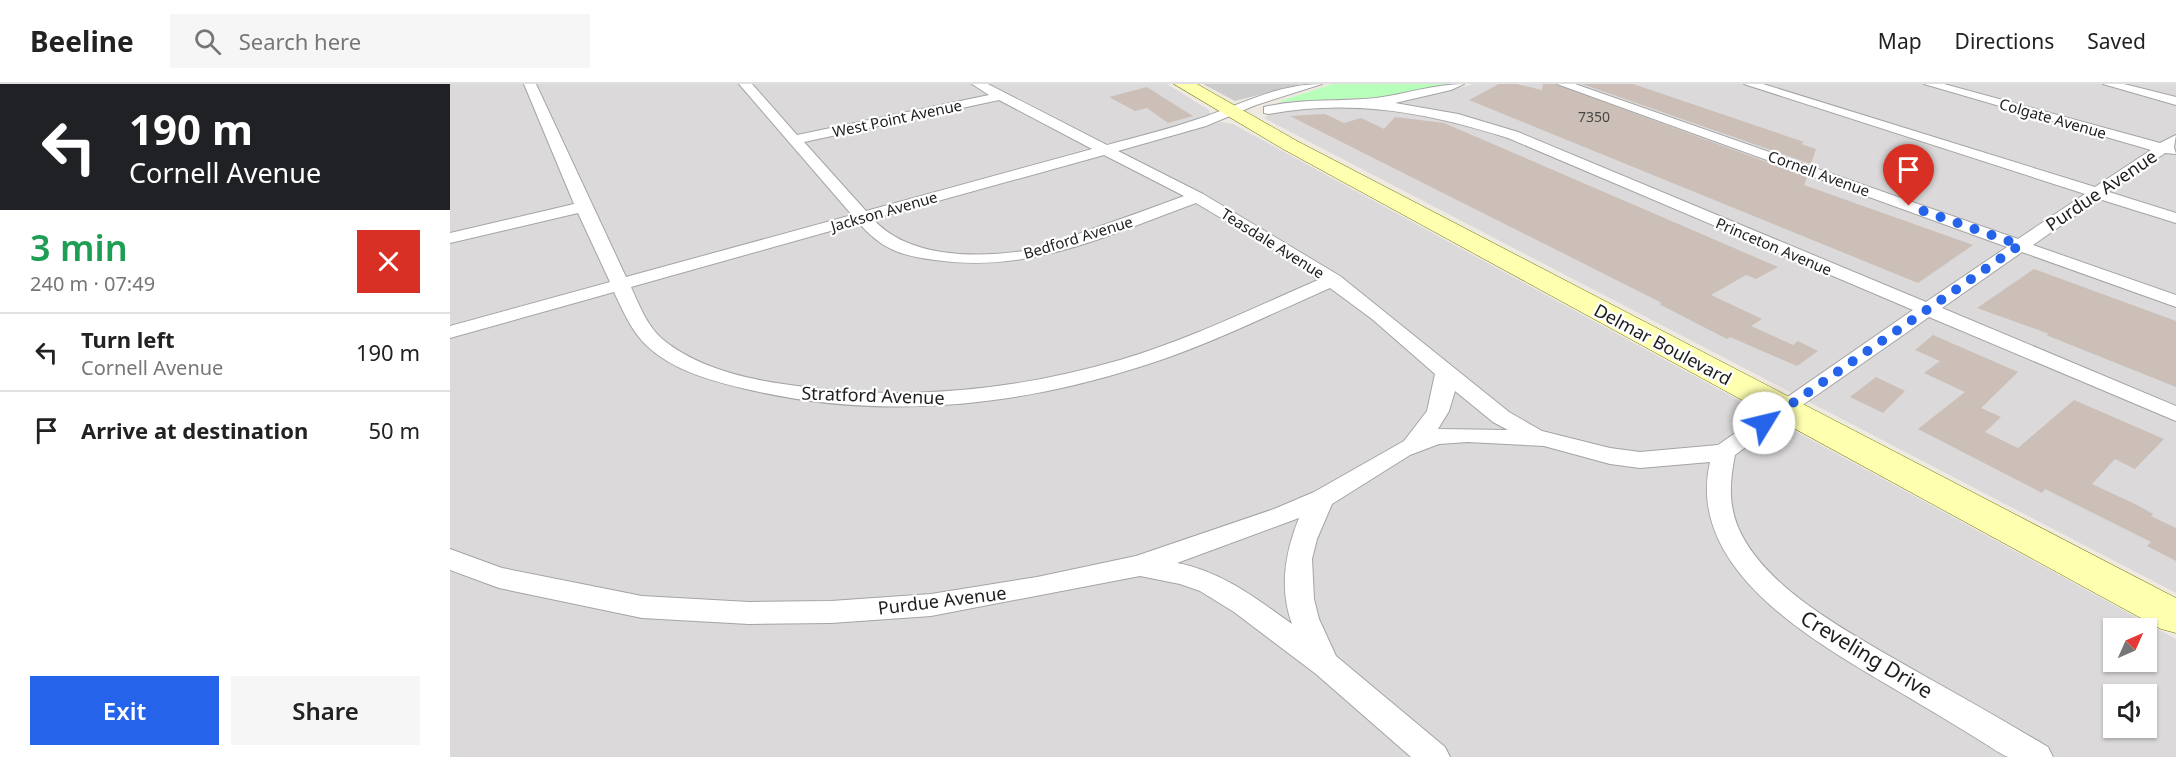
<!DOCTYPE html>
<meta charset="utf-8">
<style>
:root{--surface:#fff;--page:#f6f6f6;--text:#222;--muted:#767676;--line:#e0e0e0;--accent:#2563eb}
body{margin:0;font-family:"Noto Sans",sans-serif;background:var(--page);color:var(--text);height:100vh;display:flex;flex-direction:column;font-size:22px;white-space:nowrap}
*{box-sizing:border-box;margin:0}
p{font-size:20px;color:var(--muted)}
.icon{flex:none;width:33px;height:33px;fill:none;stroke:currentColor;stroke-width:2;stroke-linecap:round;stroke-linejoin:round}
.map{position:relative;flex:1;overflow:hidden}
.sheet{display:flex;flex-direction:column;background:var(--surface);width:450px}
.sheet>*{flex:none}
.hud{background:#202124;color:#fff;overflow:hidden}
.needle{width:39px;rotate:45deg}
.fabs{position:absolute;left:1653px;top:534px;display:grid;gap:12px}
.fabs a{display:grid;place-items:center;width:54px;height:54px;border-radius:0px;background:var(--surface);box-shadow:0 2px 4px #0004;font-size:30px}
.pin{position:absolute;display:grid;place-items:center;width:51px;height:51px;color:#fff;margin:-62px -26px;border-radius:50% 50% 50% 0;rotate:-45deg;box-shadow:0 0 6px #0007}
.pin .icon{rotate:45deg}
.me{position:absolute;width:66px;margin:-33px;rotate:54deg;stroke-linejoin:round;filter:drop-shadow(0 0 4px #0008)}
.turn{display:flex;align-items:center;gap:21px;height:126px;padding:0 30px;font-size:27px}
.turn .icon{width:78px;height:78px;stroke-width:2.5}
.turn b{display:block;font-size:42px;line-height:51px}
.round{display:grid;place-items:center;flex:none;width:63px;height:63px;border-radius:0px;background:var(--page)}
.headline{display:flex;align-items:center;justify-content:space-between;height:102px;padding:0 30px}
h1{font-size:36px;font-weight:600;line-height:45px;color:#1e9e55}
.cta{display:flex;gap:12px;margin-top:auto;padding:12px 30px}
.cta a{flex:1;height:69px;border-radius:0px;background:var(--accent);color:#fff;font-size:24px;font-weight:600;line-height:69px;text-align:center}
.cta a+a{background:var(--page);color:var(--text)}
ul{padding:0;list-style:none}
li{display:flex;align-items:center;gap:18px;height:78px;padding:0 30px;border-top:2px solid var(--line)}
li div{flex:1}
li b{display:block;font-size:22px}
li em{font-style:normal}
header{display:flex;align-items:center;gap:36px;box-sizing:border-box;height:84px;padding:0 30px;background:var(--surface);border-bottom:2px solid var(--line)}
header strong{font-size:28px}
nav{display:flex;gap:33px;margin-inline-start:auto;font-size:21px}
.search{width:420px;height:54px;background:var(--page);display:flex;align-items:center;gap:15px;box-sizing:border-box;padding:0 21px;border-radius:0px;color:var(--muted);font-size:22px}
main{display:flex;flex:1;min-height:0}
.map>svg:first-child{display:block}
.residential{fill:#dbd9d9;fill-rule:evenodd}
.religious{fill:#cbcbcb}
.park{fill:#b8ffbb}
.building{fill:#cbbfb7}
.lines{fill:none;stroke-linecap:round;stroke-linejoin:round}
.street-casing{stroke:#a4a4a4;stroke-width:2}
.secondary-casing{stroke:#6f7700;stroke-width:1}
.street{fill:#fff;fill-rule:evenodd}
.secondary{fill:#feffaf;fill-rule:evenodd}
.route{stroke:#2563eb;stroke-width:10;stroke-dasharray:0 18}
.labels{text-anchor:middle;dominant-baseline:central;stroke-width:4.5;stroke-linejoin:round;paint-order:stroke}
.far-number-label{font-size:14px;fill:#484644}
.far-street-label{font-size:15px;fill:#1d1d1d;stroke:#fff}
.street-label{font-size:18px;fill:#1d1d1d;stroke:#fff}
.near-street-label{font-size:21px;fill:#1d1d1d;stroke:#fff}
</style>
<header>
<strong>Beeline</strong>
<div class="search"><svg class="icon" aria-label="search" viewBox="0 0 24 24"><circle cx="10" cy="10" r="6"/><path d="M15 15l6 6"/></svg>Search here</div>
<nav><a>Map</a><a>Directions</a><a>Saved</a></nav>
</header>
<main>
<section class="sheet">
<div class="hud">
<div class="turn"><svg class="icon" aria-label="left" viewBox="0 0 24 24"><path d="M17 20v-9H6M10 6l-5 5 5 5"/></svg><div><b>190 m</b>Cornell Avenue</div></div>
</div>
<div class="headline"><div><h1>3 min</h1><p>240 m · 07:49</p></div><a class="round" style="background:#d93025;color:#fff"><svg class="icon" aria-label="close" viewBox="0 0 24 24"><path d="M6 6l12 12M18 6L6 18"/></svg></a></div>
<ul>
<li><svg class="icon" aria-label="left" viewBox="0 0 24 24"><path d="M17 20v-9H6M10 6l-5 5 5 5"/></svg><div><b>Turn left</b><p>Cornell Avenue</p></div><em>190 m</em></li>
<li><svg class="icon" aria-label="arrive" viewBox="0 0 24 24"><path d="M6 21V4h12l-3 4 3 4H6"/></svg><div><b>Arrive at destination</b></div><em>50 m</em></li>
</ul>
<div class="cta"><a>Exit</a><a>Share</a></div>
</section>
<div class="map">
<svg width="1726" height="673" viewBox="0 0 1726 673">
<rect width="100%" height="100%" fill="#efeae1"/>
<!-- residential -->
<g class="residential">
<path d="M0,0H523L640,64L0,241Z"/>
<path d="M541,0H717L759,26L760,29L751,36L669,58L656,59Z"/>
<path d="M1024,0H1726V509L814,34L822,29L844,26L925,22L962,16Z"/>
<path d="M771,38L783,40L1726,555V673H0V253ZM1664,544H1696V578H1664ZM1664,610H1696V644H1664Z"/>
</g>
<!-- religious -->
<path class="religious" d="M753,0H851L785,17Z"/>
<!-- park -->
<path class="park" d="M883,0H996L932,13L827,18Z"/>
<!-- building -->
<g class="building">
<path d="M1049,0H1066L1092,6L1093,0H1105L1357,93L1354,101L1523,161L1468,199L1019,16Z"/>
<path d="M1132,0H1183L1354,58L1351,60L1366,65L1361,80Z"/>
<path d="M697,3L711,12L743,32L718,39L697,24L685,27L659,13Z"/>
<path d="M875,30L894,39L911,34L934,45L945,33L994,39L1328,183L1306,195L1296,191L1261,211L1312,235L1301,242L1343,261L1348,257L1368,267L1347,282L1280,253L1277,255L1209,220L1212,219L840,32Z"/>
<path d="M1584,185L1726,237V303L1596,251L1599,250L1527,224Z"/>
<path d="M1483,251L1568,288L1531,324L1551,333L1535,348L1568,364L1624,316L1714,355L1685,385L1665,375L1642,400L1687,421L1703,430L1701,432L1726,444V477L1697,462L1701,458L1595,405L1592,409L1468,345L1515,308L1474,289L1490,277L1465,266Z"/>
<path d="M1426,293L1455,307L1433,329L1400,313Z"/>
</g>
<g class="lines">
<defs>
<g id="street">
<path d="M74,0H86L176,193L402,131L289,0H302L347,51L539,11L522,0H538L657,61C686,53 716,46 745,36C788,22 826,0 872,0L806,21L756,42L668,67L753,110L890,192L1059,328L1092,347L1160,364L1190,368L1268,361L1463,226L1058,54C979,29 902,14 819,30L814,29V23C851,14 889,18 926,14C956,10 984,0 1014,0L1001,6L945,19L1008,30L1068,48L1476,218L1557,163L1107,0H1125L1568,155L1635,110L1294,0H1313L1645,103L1701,66L1474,0H1494L1710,59L1726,51L1724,63L1726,70L1715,69L1659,108L1726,129V139L1649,115L1583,161L1726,211V223L1572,168L1492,224L1726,322V337L1479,233L1341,329L1285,371C1280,396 1278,419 1288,443C1315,508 1413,556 1471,590C1514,614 1556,638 1598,663L1603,673C1590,673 1570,673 1558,673C1550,670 1541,663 1534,659C1512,645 1490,632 1468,619C1386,569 1233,495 1260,378L1190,384L1160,380L1094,362L1018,358L989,360L960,371L882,420L867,455L862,475L864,515L869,535L886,572L995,663L1000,673H961L866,590L784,528L750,507L730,500L690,492L481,532L381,539L299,540L192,534L49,504L0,486V465L52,484L192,512L299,518L381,517L481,510L587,493L686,472L824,425L864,408L954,357L977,327L985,290L922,235L880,204C816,232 753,264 686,284C560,324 425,336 296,305C262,297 224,287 197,262C182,248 173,227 164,208L0,254V242L160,198L128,129L0,159V149L124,120ZM549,16L642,65L416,127L354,58ZM654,71L734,112C702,124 671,135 639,146C618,154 596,163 574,167C525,174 458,174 423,135ZM746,119L838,174L868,196C803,224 738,256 670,276C560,308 446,318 333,300C291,294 244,282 211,254C197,241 189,221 181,203L409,139C431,165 452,172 485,176C580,190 658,151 746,119ZM1005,307L1043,338L1058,346L988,345L999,327ZM849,434C835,469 829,504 842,540C807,515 771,487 727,479Z"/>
<path d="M1653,0H1674L1726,13V21Z"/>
</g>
<path id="secondary" d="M724,0H747L847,57L1726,514V549L1711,545L833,65Z"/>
</defs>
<!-- street casing -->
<use href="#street" class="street-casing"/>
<!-- secondary casing -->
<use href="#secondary" class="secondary-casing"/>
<!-- street -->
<use href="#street" class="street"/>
<!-- secondary -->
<use href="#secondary" class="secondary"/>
</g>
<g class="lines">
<!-- route -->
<path class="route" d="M1314,339L1570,161L1459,122"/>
</g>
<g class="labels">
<!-- far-number labels -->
<g class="far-number-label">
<text x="1144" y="32">7350</text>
</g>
<!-- far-street labels -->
<g class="far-street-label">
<text transform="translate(447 34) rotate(-12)">West Point Avenue</text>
<text transform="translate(1603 34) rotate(16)">Colgate Avenue</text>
<text transform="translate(1369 89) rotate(20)">Cornell Avenue</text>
<text transform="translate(434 127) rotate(-16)">Jackson Avenue</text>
<text transform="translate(628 153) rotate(-17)">Bedford Avenue</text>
<text transform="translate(823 159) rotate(32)">Teasdale Avenue</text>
<text transform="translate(1324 162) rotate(23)">Princeton Avenue</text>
</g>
<!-- street labels -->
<g class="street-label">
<text transform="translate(1651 106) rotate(-34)">Purdue Avenue</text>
<text transform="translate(1213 260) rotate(28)">Delmar Boulevard</text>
<text transform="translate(423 311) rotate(2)">Stratford Avenue</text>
<text transform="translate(492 516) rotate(-7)">Purdue Avenue</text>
</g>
<!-- near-street labels -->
<g class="near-street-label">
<text transform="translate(1417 570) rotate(31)">Creveling Drive</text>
</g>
</g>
</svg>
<div class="fabs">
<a><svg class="needle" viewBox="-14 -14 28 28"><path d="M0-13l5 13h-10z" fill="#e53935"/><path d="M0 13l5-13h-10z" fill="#767676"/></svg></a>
<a><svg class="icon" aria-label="sound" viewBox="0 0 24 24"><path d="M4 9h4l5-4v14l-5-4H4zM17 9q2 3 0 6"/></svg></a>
</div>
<div class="pin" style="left:1459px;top:122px;background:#d93025"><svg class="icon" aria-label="arrive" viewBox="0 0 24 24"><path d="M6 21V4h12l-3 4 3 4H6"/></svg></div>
<svg class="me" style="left:1314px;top:339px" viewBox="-20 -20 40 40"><circle r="19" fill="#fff"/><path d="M0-13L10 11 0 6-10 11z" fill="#2563eb"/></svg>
</div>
</main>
